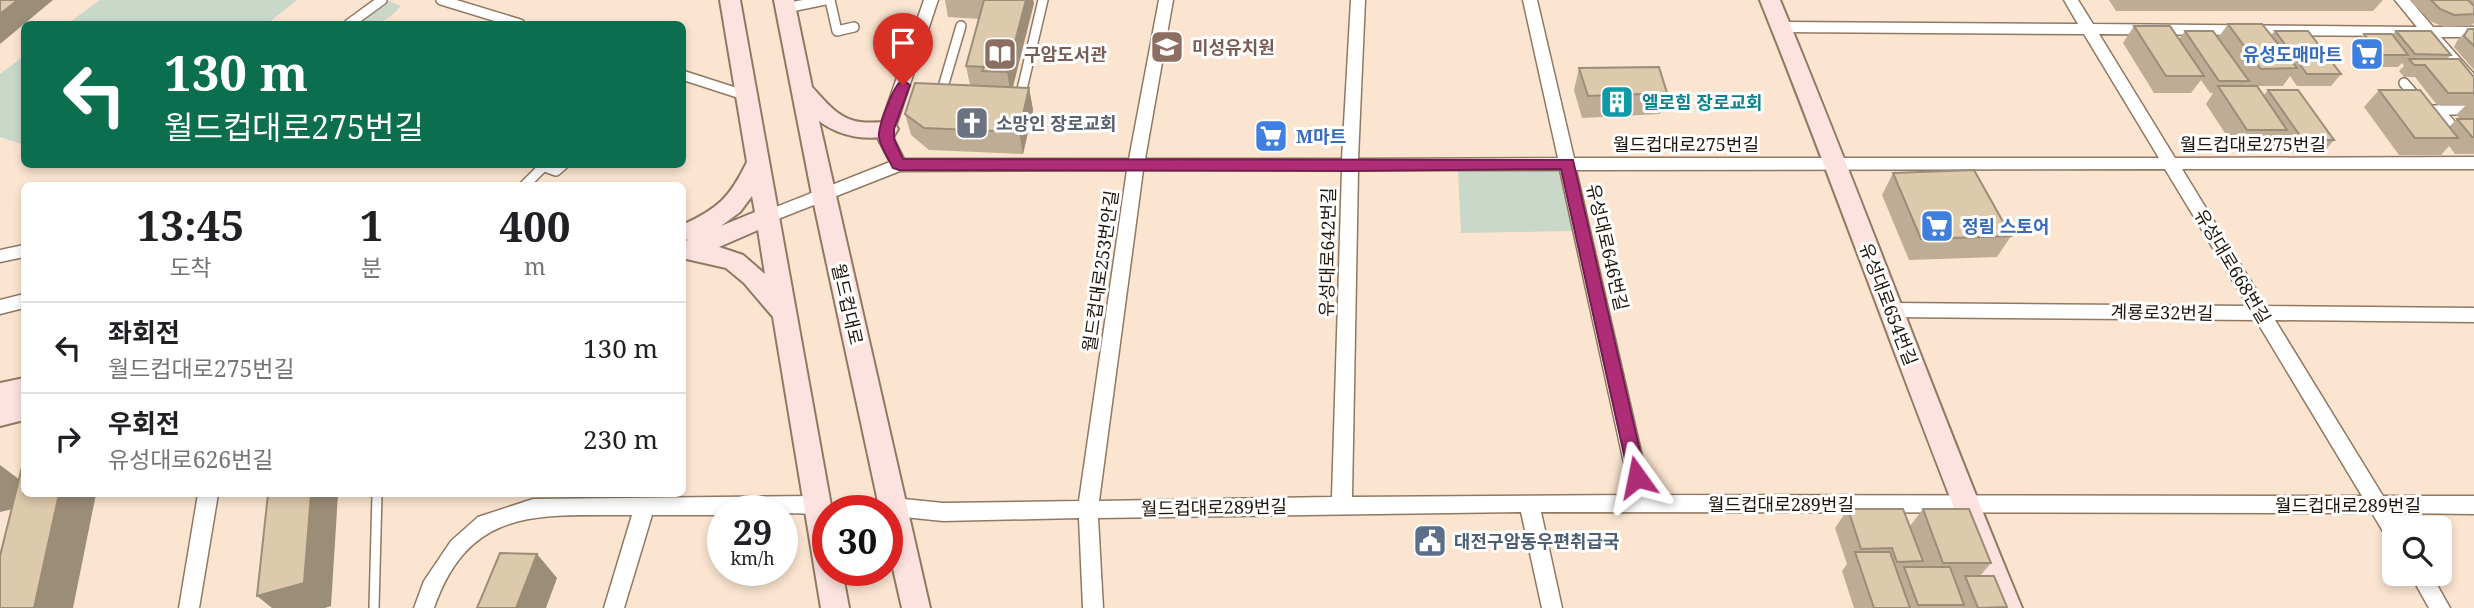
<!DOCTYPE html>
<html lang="ko">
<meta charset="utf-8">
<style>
:root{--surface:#fff;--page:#f6f6f6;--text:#202124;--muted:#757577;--line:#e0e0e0}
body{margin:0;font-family:"Noto Serif","Noto Sans KR",serif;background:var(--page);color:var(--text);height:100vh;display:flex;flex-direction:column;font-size:26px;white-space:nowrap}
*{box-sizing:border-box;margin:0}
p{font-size:23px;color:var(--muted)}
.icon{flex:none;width:38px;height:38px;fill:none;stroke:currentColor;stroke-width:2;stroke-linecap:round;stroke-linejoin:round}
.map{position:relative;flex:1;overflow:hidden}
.sheet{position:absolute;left:21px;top:182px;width:665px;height:315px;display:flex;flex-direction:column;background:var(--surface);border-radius:10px;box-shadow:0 4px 10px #0003}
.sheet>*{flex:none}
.banner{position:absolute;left:21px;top:21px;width:665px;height:147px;border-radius:10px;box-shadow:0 4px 10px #0003;background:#0b6e4f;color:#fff;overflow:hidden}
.controls{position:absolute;left:2382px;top:516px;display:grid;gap:14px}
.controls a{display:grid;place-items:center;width:70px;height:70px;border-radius:10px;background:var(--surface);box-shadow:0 4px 10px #0003;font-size:35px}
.speed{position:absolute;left:707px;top:495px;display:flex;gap:14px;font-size:35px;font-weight:700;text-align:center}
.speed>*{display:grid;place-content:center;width:91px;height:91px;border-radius:50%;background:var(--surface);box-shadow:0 4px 10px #0003;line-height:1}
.speed small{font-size:18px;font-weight:400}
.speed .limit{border:10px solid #d22;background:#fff;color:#111}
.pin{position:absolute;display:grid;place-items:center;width:60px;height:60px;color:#fff;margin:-72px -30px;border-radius:50% 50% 50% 0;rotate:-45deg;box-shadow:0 0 7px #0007}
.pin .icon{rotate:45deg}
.me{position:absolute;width:77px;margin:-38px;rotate:348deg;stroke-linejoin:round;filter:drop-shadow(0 0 5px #0008)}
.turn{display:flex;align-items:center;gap:24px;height:147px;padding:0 28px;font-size:32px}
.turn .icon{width:91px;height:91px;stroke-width:2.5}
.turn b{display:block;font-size:49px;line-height:60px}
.eta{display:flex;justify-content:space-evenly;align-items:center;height:119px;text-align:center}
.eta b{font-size:42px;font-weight:700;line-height:49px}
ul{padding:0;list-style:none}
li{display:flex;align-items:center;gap:21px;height:91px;padding:0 28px;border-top:2px solid var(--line)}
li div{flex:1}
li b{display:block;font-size:26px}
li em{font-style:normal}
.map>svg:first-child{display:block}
.green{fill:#cad8c9}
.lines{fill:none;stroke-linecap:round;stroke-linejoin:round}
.lane-casing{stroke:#907861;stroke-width:12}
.street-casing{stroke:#907861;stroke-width:3}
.secondary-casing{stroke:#907861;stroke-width:4}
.lane{stroke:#fff;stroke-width:9}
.street{fill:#fff;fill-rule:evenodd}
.secondary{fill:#fce3e0;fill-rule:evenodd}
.wall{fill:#bead94}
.shaded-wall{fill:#9b8d78}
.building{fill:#ddc9ac;stroke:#9b8d78;stroke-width:2}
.route{fill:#af2d77;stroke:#721d4d;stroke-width:2}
.labels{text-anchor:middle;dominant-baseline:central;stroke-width:6;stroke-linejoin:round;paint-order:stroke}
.education-label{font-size:18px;font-weight:bold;fill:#785e54;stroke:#fff;text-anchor:start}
.shop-label{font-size:18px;font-weight:bold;fill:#366cbe;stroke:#fff;text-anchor:start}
.culture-label{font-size:18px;font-weight:bold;fill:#0d838f;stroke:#fff;text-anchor:start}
.worship-label{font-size:18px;font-weight:bold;fill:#5b616d;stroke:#fff;text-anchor:start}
.street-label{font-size:18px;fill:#1f160c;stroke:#fff}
.service-label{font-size:18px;font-weight:bold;fill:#4e5e75;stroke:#fff;text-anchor:start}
</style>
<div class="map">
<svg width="2474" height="608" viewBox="0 0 2474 608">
<rect width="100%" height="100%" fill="#fbe5d1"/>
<!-- green -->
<g class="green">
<path d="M100,0H297L267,24H67Z"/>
<path d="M389,1L401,6C387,22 377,25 356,24Z"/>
<path d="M24,56V145L0,137V74Z"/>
<path d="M1558,166L1573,231L1461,233L1458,171Z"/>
</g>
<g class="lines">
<defs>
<g id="lane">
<path d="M441,0L520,24"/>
<path d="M830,0L837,31L854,27"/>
<path d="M786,8L825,0"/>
<path d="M349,24L382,0"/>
<path d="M682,75L744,95"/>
<path d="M2404,83L2418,99"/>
<path d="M943,87L961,26"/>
<path d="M1020,98L1043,0"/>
<path d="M2427,110H2474"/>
<path d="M2439,110L2454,128"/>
<path d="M537,164L556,171L564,164"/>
<path d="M524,186L543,167"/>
<path d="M374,608L377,494"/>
</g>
<g id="street">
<path d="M924,0H938L895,129L894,139L904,159H1129L1159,0H1173L1145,159H1342L1351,0H1365L1358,159L1558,158L1523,0H1537L1574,158H2159L2084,34L1782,32L1775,27L1782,22L2078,24L2064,0H2078L2093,24L2417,27L2395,0H2410L2433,27H2474V37H2441L2474,74V89L2469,88L2425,36L2099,34L2175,158L2474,157V169H2182L2266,306L2474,308V322L2275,320L2383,496H2474V514L2393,513L2402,528H2394V541L2387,538L2372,513L1541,512L1562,608H1542L1521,512L1098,518L1103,608H1083L1079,518L943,521L894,516L887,513L884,507L887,501L894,498L943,503L1079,501L1127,170L900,171L773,221H761L759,217L761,213L890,162L878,139L879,129ZM2165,169L2248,306L1891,303L1885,305L1882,310L1885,315L1891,317L2256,320L2362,496L1651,495L1576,170ZM1143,170H1342L1332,497L1099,501ZM1358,170H1560L1631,495L1352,497Z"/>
<path d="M24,245V257L0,262V250Z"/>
<path d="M24,294V308L0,314V300Z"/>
<path d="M198,494H218L199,608H179Z"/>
<path d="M817,496L824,499L827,505L824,511L817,514L723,511V515H652L624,608H604L632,515C542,516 470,504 434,608H414L424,581L451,541L478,517L533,499Z"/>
<path d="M2410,574H2431L2450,608H2429Z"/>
</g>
<g id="secondary">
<path d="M720,0H740L832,511H828V570H842L849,608H821L773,317L744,283L726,268L682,258V242L688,240L682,238V225C718,209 730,197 747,162ZM752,196L755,212L721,226L740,212ZM758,230L765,274L743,255L719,247Z"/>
<path d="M774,0H794L812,87C826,102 839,120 861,122C873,124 884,120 895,124L898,129L895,134C869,142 840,137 819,121L930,608H902L887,542V511H880L812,195Z"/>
<path d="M1760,0H1780C1864,202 1938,407 2022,608H1994C1912,407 1841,202 1760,0Z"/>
<path d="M24,378V420L0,426V383Z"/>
</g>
</defs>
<!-- lane casing -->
<use href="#lane" class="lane-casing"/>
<!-- street casing -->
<use href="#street" class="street-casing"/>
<!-- secondary casing -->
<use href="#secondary" class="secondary-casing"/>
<!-- lane -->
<use href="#lane" class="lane"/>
<!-- street -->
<use href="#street" class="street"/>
<!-- secondary -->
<use href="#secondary" class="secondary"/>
</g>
<!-- wall -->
<g class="wall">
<path d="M945,0H1033L1034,3L1013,87L1029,88L1033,110L1023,154L929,150L911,135L905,114L970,85L966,66L979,19L948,17Z"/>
<path d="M2109,0H2383L2373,11H2116Z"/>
<path d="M2410,0H2474V23L2471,26L2444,27L2430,21Z"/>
<path d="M2228,24L2271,35L2275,31L2341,74L2331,86H2297L2290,76L2283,86H2248L2246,84L2245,86L2263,96L2268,90L2334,140L2324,152H2293L2282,136L2273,147H2234L2206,104L2213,93H2210L2201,80L2191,93H2154L2123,43L2134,26L2179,39L2185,31L2218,38Z"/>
<path d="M2468,29H2474V70L2454,47L2457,41Z"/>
<path d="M2396,31L2451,55L2447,59L2474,77V154H2455L2449,146L2441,155H2399L2364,107L2379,90L2449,127L2457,119H2460L2456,115L2466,105H2437L2415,77H2404L2399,71L2404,66L2402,63L2398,67H2370L2354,46L2364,34L2392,35Z"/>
<path d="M1579,68L1667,93L1660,114L1582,118L1574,90Z"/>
<path d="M1893,173L2011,236L1997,257L1909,260L1882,195Z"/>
<path d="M1848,509L1910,526L1923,509L1991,563L1980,576L2007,608H1854L1842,571L1847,564L1835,528Z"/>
</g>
<!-- shaded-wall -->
<g class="shaded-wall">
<path d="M18,0H53L0,44V14Z"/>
<path d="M1026,0H1033L1034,3L1011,94L1007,72Z"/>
<path d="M1029,88L1033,110L1023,154L1019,132Z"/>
<path d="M0,465L20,480L13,509L0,512Z"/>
<path d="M59,494H96L73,608H34Z"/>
<path d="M311,494H338L331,606L325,608H272L257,596Z"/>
<path d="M537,554L557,578L546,608H516Z"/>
</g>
<!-- building -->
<g class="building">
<path d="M0,0H18L0,14Z"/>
<path d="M984,0H1026L1007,72L982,71L984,67L966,66Z"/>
<path d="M2431,0H2468L2474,6V14L2454,15L2440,9Z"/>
<path d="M2228,24H2262L2297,68L2261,69Z"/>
<path d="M2134,26H2170L2204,76H2166Z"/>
<path d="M2468,29H2474V46L2464,36Z"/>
<path d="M2185,31H2213L2249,81H2219Z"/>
<path d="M2275,31H2308L2341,74H2307Z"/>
<path d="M2396,31H2431L2451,55L2415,54Z"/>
<path d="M2364,34H2392L2408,55H2380Z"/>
<path d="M2409,59H2459L2474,77V93H2448L2425,65H2414Z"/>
<path d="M1659,67L1667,93L1588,96L1579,68Z"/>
<path d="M915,83L1029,88L1019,132L924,128L905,114Z"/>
<path d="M2218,86H2257L2287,130H2247Z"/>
<path d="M2268,90H2298L2334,140H2303Z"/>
<path d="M2379,90H2420L2458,138H2415Z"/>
<path d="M2457,119H2474V137H2472Z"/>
<path d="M1974,170L2011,236L1921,239L1893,173Z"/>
<path d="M24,466V494H59L34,608H0V556L22,467Z"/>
<path d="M268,494H311L304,583L257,596Z"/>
<path d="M1848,509H1903L1923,561L1897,562L1892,548L1861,549Z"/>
<path d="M1923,509H1969L1991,563H1943Z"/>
<path d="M1855,552H1890L1910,608H1874Z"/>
<path d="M500,553L537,554L516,608H477Z"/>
<path d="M1904,567H1950L1964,605H1918Z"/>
<path d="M1965,576H1994L2007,607L1978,608Z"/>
</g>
<!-- route -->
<path class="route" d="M903,80L910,85L894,129V139L903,159L1573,160L1646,477L1644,482L1637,485L1631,482L1629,477L1561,169L1350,171L899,170L893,168C889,159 880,147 879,137C878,126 894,83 903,80Z"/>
<!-- icons -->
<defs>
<symbol id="school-square" viewBox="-11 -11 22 22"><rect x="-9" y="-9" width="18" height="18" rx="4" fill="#8d6e63" stroke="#fff"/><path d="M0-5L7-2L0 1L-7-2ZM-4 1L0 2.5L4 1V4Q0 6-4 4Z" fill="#fff"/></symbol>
<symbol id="library-square" viewBox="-11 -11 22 22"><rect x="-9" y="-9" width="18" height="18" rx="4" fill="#8d6e63" stroke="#fff"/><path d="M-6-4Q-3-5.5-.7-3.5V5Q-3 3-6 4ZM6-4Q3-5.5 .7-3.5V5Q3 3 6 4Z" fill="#fff"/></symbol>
<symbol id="supermarket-square" viewBox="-11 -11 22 22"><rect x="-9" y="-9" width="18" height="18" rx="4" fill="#3f7fe0" stroke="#fff"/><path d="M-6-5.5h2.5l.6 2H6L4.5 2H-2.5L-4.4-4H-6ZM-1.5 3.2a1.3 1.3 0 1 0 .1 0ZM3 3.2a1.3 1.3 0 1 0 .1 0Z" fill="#fff"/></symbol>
<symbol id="building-square" viewBox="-11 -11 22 22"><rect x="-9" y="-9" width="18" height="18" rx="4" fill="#0f9aa8" stroke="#fff"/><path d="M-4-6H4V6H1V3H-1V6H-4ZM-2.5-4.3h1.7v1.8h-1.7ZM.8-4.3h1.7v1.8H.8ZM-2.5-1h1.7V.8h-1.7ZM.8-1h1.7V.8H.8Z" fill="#fff"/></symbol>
<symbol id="church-square" viewBox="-11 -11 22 22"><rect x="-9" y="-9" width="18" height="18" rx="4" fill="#6b7280" stroke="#fff"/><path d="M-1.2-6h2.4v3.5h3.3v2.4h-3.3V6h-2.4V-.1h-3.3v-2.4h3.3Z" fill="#fff"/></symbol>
<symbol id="civic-square" viewBox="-11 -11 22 22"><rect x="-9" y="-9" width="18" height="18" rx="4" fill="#5c6f8a" stroke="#fff"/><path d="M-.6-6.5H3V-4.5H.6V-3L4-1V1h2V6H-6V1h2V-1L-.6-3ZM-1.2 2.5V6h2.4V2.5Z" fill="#fff"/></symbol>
</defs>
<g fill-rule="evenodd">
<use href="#school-square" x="1148" y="28" width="38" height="38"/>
<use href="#library-square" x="981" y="35" width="38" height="38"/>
<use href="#supermarket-square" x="2348" y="35" width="38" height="38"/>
<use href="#building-square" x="1598" y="83" width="38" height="38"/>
<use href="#church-square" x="953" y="104" width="38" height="38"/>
<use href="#supermarket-square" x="1252" y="117" width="38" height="38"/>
<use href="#supermarket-square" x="1918" y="207" width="38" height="38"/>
<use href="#civic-square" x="1411" y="522" width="38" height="38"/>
</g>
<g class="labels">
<!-- education labels -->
<g class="education-label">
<text x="1192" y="47">미성유치원</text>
<text x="1024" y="54">구암도서관</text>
</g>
<!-- shop labels -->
<g class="shop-label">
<text x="2342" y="54" text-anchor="end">유성도매마트</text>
<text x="1296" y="136">M마트</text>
<text x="1962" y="226">정림 스토어</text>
</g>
<!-- culture labels -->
<g class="culture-label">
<text x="1642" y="102">엘로힘 장로교회</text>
</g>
<!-- worship labels -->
<g class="worship-label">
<text x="996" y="123">소망인 장로교회</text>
</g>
<!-- street labels -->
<g class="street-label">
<text x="1686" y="144">월드컵대로275번길</text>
<text x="2253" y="144">월드컵대로275번길</text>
<text transform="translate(1608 247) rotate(77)">유성대로646번길</text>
<text transform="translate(1327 252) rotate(-89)">유성대로642번길</text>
<text transform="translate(2233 266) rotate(59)">유성대로668번길</text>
<text transform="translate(1100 271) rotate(-82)">월드컵대로253번안길</text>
<text transform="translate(848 304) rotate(77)">월드컵대로</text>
<text transform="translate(1889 304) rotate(69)">유성대로654번길</text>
<text transform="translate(2162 312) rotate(1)">계룡로32번길</text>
<text x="1781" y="504">월드컵대로289번길</text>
<text x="2348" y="505">월드컵대로289번길</text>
<text transform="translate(1214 507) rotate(-1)">월드컵대로289번길</text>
</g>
<!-- service labels -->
<g class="service-label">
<text x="1454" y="541">대전구암동우편취급국</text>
</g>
</g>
</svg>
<div class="controls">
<a><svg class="icon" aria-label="search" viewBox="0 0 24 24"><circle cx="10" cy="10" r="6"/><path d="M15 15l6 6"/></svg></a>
</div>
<div class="speed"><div>29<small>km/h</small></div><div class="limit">30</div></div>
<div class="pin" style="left:903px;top:85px;background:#d93025"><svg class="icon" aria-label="arrive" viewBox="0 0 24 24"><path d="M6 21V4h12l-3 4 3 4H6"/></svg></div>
<svg class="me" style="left:1637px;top:477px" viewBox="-20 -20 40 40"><path d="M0-17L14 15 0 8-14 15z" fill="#af2d77" stroke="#fff" stroke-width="4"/></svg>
<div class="banner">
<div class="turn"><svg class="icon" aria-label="left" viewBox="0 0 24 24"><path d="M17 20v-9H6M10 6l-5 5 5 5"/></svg><div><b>130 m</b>월드컵대로275번길</div></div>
</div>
<section class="sheet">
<div class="eta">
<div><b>13:45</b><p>도착</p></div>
<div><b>1</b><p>분</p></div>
<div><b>400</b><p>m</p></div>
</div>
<ul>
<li><svg class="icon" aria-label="left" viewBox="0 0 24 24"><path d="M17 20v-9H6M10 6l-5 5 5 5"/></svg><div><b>좌회전</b><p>월드컵대로275번길</p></div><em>130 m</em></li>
<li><svg class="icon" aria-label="right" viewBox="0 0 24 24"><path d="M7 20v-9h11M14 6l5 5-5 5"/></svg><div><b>우회전</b><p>유성대로626번길</p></div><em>230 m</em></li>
</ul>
</section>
</div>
